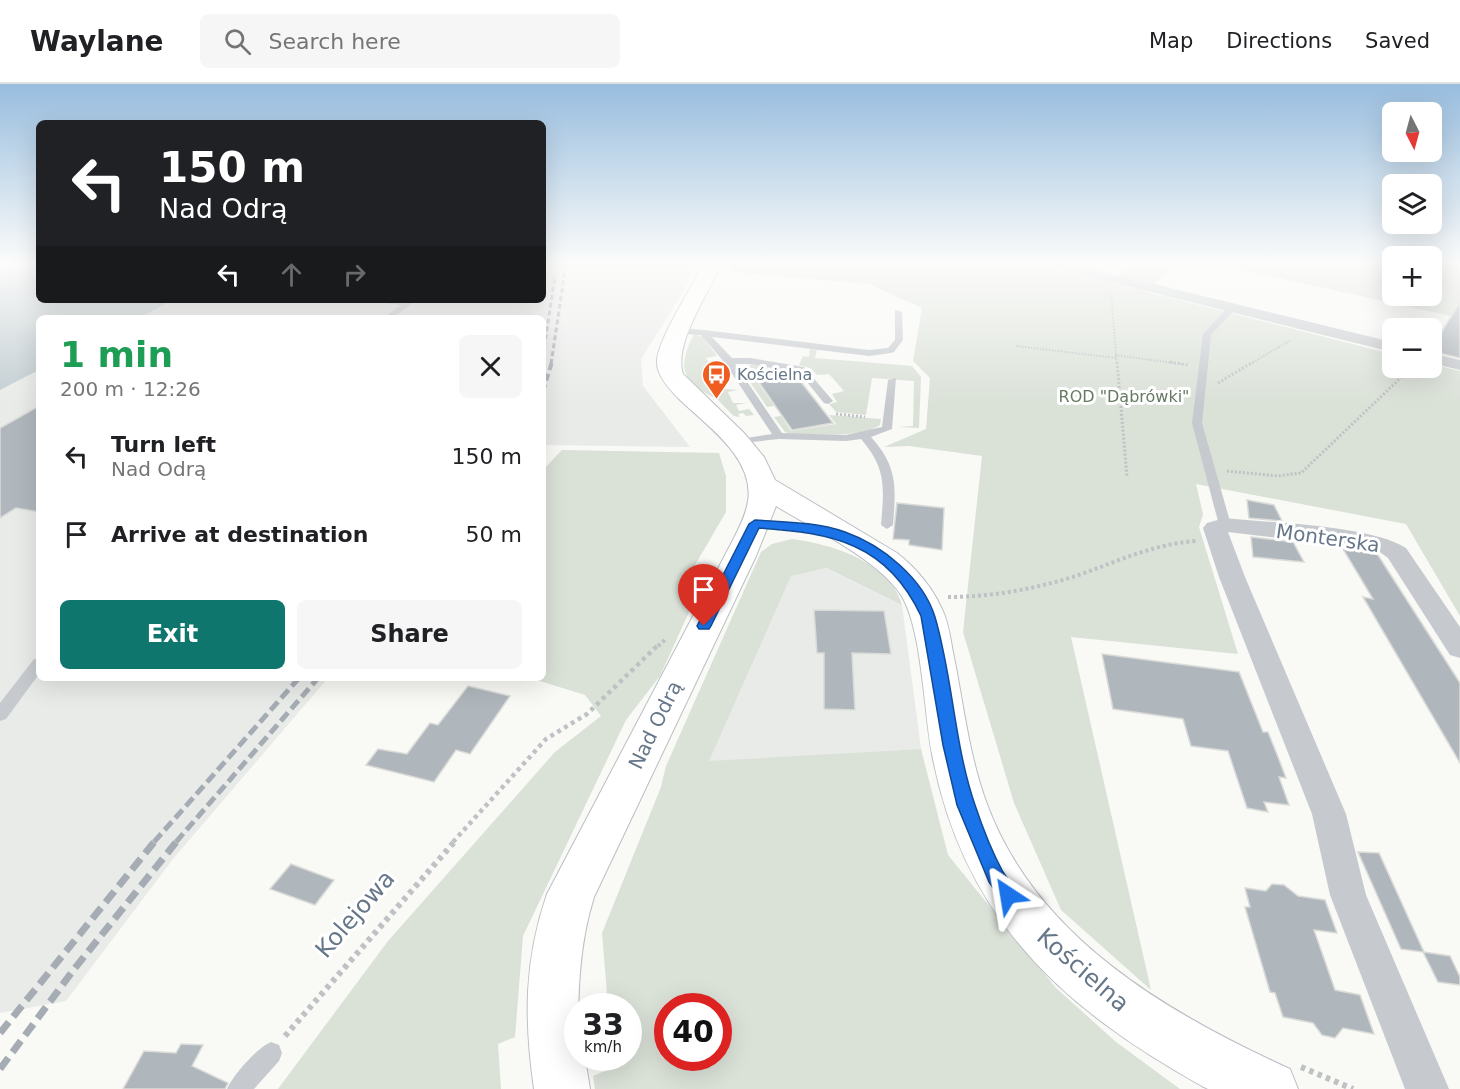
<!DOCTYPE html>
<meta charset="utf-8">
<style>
:root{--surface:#fff;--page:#f6f6f6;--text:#202124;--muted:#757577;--line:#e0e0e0;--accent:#0f766e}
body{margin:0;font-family:"DejaVu Sans",sans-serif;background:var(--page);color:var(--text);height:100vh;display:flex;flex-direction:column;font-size:22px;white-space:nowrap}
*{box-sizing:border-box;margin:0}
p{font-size:20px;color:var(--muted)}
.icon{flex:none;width:33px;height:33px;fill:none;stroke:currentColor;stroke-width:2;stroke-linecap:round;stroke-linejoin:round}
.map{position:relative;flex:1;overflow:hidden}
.panel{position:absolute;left:36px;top:231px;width:510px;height:366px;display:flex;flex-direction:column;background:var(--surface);border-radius:9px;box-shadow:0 6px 24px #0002}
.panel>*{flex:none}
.hud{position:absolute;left:36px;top:36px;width:510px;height:183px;border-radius:9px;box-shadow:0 6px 24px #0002;background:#202124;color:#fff;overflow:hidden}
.needle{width:39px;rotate:174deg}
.tools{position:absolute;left:1382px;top:18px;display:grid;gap:12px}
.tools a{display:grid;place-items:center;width:60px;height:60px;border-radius:9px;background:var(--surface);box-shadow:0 6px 24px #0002;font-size:30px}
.speed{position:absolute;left:564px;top:909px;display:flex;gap:12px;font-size:30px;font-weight:700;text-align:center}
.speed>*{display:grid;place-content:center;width:78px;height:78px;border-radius:50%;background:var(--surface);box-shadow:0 6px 24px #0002;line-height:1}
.speed small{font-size:15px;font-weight:400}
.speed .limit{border:9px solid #d22;background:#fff;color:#111}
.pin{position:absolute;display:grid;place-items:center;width:51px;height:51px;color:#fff;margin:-62px -26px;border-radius:50% 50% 50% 0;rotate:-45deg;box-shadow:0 0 6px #0007}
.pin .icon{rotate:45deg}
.me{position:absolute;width:66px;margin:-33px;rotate:327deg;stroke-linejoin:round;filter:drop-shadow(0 0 4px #0008)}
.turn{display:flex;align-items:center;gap:21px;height:126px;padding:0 24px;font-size:27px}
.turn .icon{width:78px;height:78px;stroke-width:2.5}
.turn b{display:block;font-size:42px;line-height:51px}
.lanes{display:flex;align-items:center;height:57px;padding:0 24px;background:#0003;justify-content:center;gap:30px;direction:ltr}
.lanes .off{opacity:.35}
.round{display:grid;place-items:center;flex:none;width:63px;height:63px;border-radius:9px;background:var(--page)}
.head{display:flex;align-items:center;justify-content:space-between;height:102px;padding:0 24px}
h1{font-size:36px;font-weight:800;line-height:45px;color:#1e9e55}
.action{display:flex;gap:12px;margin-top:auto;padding:12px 24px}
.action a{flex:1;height:69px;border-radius:9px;background:var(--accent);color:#fff;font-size:24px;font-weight:800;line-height:69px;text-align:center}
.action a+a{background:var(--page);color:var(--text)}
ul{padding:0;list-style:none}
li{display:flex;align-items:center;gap:18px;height:78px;padding:0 24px}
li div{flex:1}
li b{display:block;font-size:22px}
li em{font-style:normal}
header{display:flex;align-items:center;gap:36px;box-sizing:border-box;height:84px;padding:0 30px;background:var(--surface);border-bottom:2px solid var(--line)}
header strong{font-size:28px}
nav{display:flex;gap:33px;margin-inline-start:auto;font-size:21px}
.search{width:420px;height:54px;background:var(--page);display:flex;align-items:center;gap:15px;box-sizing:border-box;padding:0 21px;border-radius:9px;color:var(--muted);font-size:22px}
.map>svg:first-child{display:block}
.built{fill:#e9ebe9}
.green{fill:#dae1d7;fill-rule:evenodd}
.water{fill:#c0cbd0}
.building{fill:#afb7bd;stroke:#dadbd8;stroke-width:1.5}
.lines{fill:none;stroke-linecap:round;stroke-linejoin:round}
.secondary-casing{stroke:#babfc4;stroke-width:2}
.path-far4{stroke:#bfc2c4;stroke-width:2;stroke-dasharray:1.5 1.5;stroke-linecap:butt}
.path-far3{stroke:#bfc2c4;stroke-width:3;stroke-dasharray:2 2;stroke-linecap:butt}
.path-far2{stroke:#bfc2c4;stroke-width:4;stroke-dasharray:3 3;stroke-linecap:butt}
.path-far1{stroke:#bfc2c4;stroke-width:4.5;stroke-dasharray:4 4;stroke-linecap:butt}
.path{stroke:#bfc2c4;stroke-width:6;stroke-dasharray:4.5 4.5;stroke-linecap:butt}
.lane{fill:#c6cace;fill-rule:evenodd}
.street{fill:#c6cace;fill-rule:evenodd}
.secondary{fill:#fff;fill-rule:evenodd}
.rail-far3{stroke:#a6acb3;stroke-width:3;stroke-dasharray:5 3;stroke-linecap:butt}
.rail-far2{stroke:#a6acb3;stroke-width:4;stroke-dasharray:7 4;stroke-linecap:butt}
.rail-far1{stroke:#a6acb3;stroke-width:5;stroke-dasharray:11 5;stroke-linecap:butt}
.rail{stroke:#a6acb3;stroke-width:7;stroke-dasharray:14 7;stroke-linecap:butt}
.route{fill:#1a73e8;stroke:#114b97;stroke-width:1.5}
.labels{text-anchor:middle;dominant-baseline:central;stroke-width:6;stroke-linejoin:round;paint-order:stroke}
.far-poi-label{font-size:16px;fill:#667789;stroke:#fff;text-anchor:start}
.far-park-label{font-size:16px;fill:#657a61;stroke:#fff}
.street-label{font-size:20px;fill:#667789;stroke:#fff}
.near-street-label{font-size:24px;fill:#667789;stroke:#fff}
</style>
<header>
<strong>Waylane</strong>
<div class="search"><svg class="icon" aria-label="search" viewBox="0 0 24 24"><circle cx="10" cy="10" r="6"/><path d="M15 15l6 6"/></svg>Search here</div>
<nav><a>Map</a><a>Directions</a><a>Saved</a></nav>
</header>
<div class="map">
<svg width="1460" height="1005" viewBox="0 0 1460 1005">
<rect width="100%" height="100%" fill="#f9f9f6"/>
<!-- built -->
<g class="built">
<path d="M543,180H697L683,208L641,275L643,302L690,363L543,361V234H139L173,216H543Z"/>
<path d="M39,286V594H328L173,775L66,917L0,929V306Z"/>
<path d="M825,484L902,521L921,665L708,678L791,491Z"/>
</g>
<!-- green -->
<g class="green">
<path d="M731,180H1036L1060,186L1058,194L1061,186L1392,270V284H1431V280L1460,287V532L1406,440L1196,400L1203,430L1199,443L1238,570L1071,553L1151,906L1061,826L1014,719L963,548L982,372L909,362L884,363L926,345L930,294L913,277L922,224L869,200L731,188Z"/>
<path d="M1132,180H1176L1154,200L1118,191Z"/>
<path d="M1215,180H1392V212H1431V180H1460V234Z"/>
<path d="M694,250L703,253L717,272L706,274L711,282L723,283L713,285L718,294L730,293L720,296L725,305L738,306L728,308L733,319H746L736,321L739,327L749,325L754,331L746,332L743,329L738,330L740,333L734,332C728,327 718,315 715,314C681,298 677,283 694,250Z"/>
<path d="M810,265L817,266L815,274L912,282L921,293L919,344L898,343L913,342L914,297L872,294L866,331L836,328L829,320L837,318L832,310L844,307L829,290L817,291L810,284L799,281L803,272L809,273Z"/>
<path d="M758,280L792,284L801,292L793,285L752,290L774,322L767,323L741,285L746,281Z"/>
<path d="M829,331L881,335L880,341C862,354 815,350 792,350L785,348L774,333L781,332L791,347L836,340Z"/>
<path d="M562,366L719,369L726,392V428L681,505L695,515L660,592L626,636L523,852L515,953L498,960L501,1005H278L388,857L555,668L601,632L585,611L530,594H543V386Z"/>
<path d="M792,455C831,460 891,478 902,521L826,484L791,492L709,677L921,665L948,771L1056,904L1116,958L1180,1005H595L593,992L612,984L611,974H628V922H608L602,849L661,703L666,682L761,468L772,460ZM668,922H718V974H668Z"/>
</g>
<!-- water -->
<path class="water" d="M0,180H39V216H173L139,234H39V286L0,306Z"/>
<!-- building -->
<g class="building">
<path d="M1460,218V274L1431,267V265Z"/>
<path d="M783,287L794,289L833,339L792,346L754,291Z"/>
<path d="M39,322V428L16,424L0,434V344Z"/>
<path d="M1247,416L1274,421L1282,437L1249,434Z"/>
<path d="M897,419L944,424L942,466L909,461V456L893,455Z"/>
<path d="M1251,453L1293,458L1304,478L1253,473Z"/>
<path d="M1343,465L1376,468L1460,599V679L1363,513L1373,515Z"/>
<path d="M814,526L884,527L891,570L852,569L855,626L824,625V569H817Z"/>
<path d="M1102,570L1239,588L1263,648H1268L1278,673L1286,694L1279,693L1289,721L1264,718L1268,728L1247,724L1228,667L1191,662L1183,635L1113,625Z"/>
<path d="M468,602L510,612L470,670L456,666L434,698L366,681L378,665L407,670L430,639L438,641Z"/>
<path d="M1358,768L1379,769L1424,868L1450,872L1460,893V901L1438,898L1423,868L1401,865Z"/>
<path d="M291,780L334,796L315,821L270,805Z"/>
<path d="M1272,800L1284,801L1298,812L1325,816L1337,849L1314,846L1335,906L1360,911L1374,950L1343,944L1335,954L1322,951L1313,939L1283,933L1275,909L1270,908L1245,823H1250L1245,804L1266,807Z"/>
<path d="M181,960L203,961L192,982L228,999L225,1005H123L144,967L176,969Z"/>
</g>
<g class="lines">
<defs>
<path id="secondary" d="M703,180H721C709,210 673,259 683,290L744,349L764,373L775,396L897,469C916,484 932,503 942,525C950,542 951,561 955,578C964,625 970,675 987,720C1036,853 1167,929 1290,985L1298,1005H1208L1202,1002C1062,924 963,834 932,670C924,628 922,544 901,511C879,476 812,444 776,422L756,472L594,813C577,867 578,919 578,974H585L590,1005H534C524,935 524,877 547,810L733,456C739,444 746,431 748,417C755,374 706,341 679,315C670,306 658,293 657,280C655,259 693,202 703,180Z"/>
</defs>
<!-- secondary casing -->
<use href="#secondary" class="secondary-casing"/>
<!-- path-far4 -->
<g class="path-far4">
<path d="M1111,209L1117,280"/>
<path d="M1016,262L1116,274"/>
<path d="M1115,271L1182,280"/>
<path d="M1250,280L1291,256"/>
</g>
<!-- path-far3 -->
<g class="path-far3">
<path d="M1117,278L1127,393"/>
<path d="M1170,278L1189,281"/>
<path d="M1218,299L1253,278"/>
<path d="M836,330L865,333"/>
<path d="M1227,387L1278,392L1301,389L1411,284"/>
</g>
<!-- path-far2 -->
<g class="path-far2">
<path d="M948,513C992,513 1034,505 1076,492C1116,478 1153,460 1196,457"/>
<path d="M658,562L667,554"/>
</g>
<!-- path-far1 -->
<path class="path-far1" d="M453,758L546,655L587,630L659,560"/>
<!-- path -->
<g class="path">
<path d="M285,952L455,757"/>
<path d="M1301,983L1353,1005"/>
</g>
<!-- lane -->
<g class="lane">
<path d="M370,216H412L414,218L393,234H383L401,221L374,218Z"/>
<path d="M1231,220L1238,222L1211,251L1202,339L1231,441L1225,445L1219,441L1192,339L1203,250Z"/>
<path d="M895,226L902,228L903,256L894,268L891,269L869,272L712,253L732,274H750L804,283L833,317L828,320L824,319L798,287L750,280H735L782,349L846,351L882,343L888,296L896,294L892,345L871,353C898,383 896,403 893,441L887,445L881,441C884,404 887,385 861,355L846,357L779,355L733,360V356L772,350L725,279L701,251L680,250L676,247L680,244L704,246L869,266L888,264L895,256Z"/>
<path d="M39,574V590L6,635L0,637V619L34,575Z"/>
<path d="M271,958L279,961L282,969L279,977L254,1005H227C233,991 257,964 271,958Z"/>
</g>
<!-- street -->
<g class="street">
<path d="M1048,180H1072L1392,258V268L1050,183Z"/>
<path d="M1431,269L1460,276V286L1431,279Z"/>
<path d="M1225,434C1270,439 1370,441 1406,464L1460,543V574L1450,571L1388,474L1377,466L1228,448L1245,493L1346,730L1366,811L1449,1005H1405L1330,811L1312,730L1219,493L1203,444L1207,439Z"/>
</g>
<!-- secondary -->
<use href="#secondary" class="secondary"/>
<!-- rail-far3 -->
<g class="rail-far3">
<path d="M543,271L555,192"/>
<path d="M551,280L566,180"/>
</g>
<!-- rail-far2 -->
<path class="rail-far2" d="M543,307L552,278"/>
<!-- rail-far1 -->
<g class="rail-far1">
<path d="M154,758L299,594"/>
<path d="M176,758L318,594"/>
</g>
<!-- rail -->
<g class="rail">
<path d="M0,949L155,757"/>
<path d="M0,985L75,884L177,757"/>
</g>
</g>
<!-- sky -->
<linearGradient id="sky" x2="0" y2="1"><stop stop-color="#98bdde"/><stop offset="0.56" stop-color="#fcfcfb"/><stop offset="1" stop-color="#fcfcfb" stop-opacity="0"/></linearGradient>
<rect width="1460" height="321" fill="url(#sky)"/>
<!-- route -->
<path class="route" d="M755,436C785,438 816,438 845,448C882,461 923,494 935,533C953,594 954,660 975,721C982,742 992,768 1003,788C1008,796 1014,802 1018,811L1015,817L1008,820L1002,817L989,798L957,721L943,661L921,532C887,459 832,449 759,444L711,542L709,545H699L697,542L749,440Z"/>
<!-- icons -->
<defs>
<symbol id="bus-pin" viewBox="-11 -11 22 30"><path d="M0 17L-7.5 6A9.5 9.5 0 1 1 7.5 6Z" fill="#ef5e1f" stroke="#fff"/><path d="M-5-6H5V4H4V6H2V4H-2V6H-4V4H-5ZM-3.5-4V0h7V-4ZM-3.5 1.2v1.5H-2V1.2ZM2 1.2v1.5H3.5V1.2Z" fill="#fff"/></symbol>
</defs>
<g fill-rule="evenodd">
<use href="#bus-pin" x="700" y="274" width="33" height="45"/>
</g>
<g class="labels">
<!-- far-poi labels -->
<g class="far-poi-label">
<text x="737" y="290">Kościelna</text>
</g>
<!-- far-park labels -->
<g class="far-park-label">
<text x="1124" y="312">ROD "Dąbrówki"</text>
</g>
<!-- street labels -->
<g class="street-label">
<text transform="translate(1328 454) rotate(8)">Monterska</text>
<text transform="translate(655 641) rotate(-64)">Nad Odrą</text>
</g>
<!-- near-street labels -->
<g class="near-street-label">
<text transform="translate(355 830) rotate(-49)">Kolejowa</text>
<text transform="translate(1083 886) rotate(41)">Kościelna</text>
</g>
</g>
</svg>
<div class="tools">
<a><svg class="needle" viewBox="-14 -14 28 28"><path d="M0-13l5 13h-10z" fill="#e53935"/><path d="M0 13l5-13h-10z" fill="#757577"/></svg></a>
<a><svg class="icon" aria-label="layers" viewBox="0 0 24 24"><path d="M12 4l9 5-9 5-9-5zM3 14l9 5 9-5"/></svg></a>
<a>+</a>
<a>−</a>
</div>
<div class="speed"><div>33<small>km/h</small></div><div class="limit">40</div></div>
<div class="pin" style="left:704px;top:542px;background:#d93025"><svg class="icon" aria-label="arrive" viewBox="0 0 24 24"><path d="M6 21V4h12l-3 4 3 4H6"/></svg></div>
<svg class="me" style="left:1008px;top:811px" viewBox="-20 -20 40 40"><path d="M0-17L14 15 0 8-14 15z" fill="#1a73e8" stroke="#fff" stroke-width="4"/></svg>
<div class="hud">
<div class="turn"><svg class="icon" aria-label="left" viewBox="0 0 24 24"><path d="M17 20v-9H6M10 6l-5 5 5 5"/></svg><div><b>150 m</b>Nad Odrą</div></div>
<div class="lanes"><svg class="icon" aria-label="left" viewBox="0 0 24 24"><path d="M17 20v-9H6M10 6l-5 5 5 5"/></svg><svg class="icon off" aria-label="ahead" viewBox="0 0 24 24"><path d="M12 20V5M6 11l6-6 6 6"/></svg><svg class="icon off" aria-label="right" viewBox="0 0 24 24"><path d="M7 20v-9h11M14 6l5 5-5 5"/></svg></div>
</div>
<section class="panel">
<div class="head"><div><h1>1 min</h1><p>200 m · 12:26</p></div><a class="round"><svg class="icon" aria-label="close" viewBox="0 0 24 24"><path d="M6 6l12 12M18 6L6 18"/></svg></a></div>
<ul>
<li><svg class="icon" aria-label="left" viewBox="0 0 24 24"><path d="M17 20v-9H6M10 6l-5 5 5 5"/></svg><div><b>Turn left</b><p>Nad Odrą</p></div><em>150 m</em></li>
<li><svg class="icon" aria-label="arrive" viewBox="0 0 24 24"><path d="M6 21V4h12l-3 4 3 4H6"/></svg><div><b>Arrive at destination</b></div><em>50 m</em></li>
</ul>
<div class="action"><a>Exit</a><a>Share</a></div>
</section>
</div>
